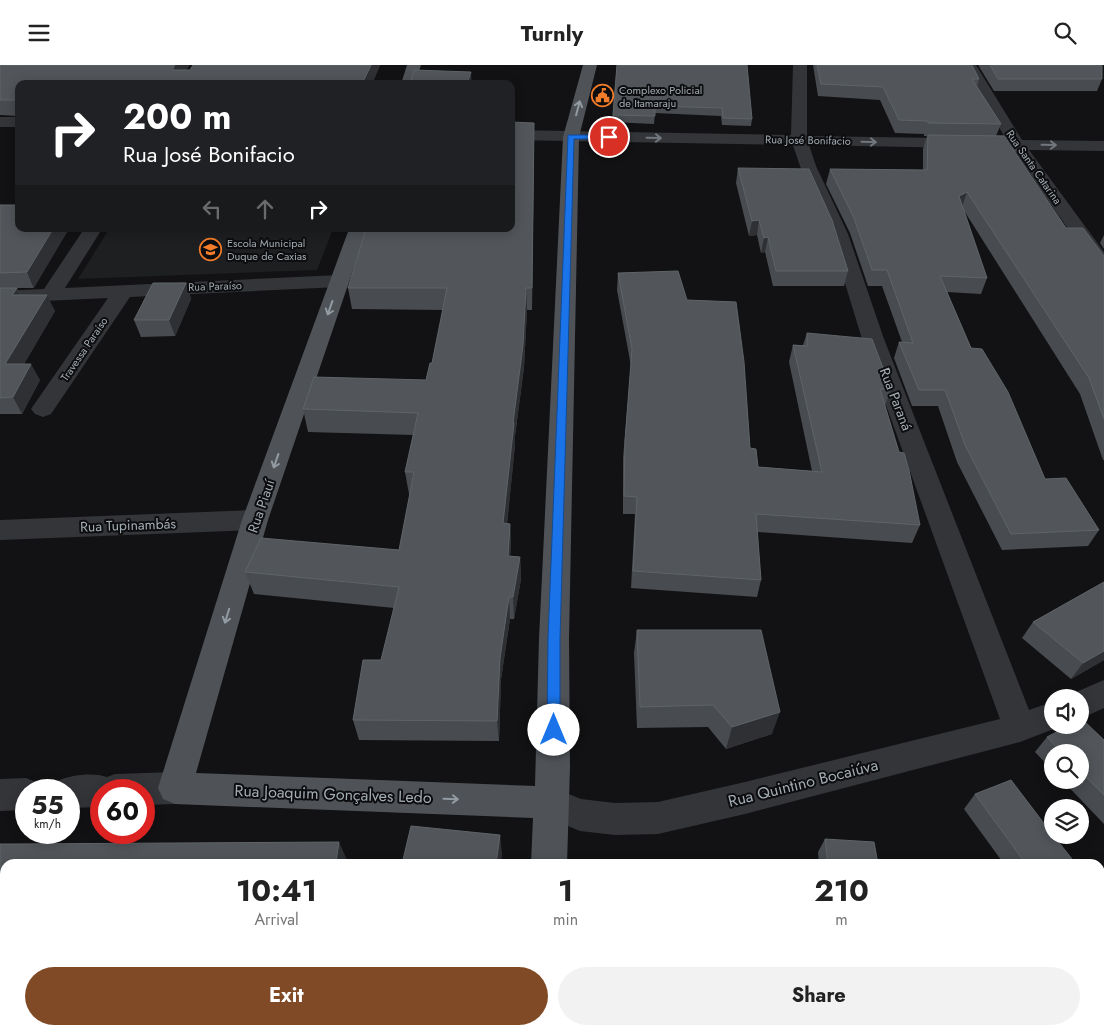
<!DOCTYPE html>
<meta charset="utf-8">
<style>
:root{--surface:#fff;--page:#f2f2f2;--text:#222;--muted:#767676;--accent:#804a26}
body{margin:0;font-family:Jost,sans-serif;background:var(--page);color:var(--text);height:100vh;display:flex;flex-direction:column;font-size:19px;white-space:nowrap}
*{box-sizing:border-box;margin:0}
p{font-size:16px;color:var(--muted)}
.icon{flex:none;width:28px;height:28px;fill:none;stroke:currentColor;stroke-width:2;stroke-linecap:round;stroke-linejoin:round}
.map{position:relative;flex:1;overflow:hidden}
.drawer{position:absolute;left:0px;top:794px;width:1105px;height:176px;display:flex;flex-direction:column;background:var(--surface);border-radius:15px 15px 0 0;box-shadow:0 2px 12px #0003}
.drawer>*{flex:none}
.guide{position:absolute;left:15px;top:15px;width:500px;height:152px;border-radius:10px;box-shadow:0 2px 12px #0003;background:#202124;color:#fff;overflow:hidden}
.buttons{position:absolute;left:1044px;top:624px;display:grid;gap:10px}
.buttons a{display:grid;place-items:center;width:45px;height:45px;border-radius:50%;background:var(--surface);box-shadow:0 2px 12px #0003;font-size:25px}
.speed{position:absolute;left:15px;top:714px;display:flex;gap:10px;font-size:25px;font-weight:700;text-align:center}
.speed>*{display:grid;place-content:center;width:65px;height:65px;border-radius:50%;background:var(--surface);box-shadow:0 2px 12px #0003;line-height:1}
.speed small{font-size:12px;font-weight:400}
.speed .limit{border:8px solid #d22;background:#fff;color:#111}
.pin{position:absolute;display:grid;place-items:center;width:42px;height:42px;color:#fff;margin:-21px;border:2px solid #fff;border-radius:50%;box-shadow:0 1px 5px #0007}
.me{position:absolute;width:55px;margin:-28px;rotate:0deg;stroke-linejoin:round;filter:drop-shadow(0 0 4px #0008)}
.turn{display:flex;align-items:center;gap:18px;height:105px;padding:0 25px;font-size:22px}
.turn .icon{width:65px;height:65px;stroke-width:2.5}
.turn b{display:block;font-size:35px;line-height:42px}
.lanes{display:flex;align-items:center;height:48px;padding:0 25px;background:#0003;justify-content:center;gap:25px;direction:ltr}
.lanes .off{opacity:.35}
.eta{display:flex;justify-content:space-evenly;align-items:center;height:85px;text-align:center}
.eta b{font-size:30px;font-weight:700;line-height:35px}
.action{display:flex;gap:10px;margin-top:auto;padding:10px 25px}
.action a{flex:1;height:58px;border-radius:30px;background:var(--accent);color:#fff;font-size:20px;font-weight:700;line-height:58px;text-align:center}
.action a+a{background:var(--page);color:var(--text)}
header{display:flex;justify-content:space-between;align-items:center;height:65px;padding:0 25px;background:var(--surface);font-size:22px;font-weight:700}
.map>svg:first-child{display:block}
.built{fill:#1e1f21}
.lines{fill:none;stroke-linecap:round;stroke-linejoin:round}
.street{fill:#333539;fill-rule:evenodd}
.primary{fill:#4f5358;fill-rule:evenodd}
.wall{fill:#484b4f}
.shaded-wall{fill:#2e3033}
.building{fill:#52565a;stroke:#5e6468}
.oneway{stroke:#929ba2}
.oneway2{stroke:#71777d}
.route{fill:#1a73e8;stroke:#114b97}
.labels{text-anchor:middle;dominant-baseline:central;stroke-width:4;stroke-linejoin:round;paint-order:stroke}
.far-poi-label{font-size:11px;fill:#a3adb4;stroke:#0d0d0f;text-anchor:start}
.far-street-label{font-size:11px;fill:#a3adb4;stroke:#0d0d0f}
.street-label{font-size:14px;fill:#a3adb4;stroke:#0d0d0f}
.near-street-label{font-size:16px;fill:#a3adb4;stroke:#0d0d0f}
</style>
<header><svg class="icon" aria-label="menu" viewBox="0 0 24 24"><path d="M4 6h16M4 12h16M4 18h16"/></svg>Turnly<svg class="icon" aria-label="search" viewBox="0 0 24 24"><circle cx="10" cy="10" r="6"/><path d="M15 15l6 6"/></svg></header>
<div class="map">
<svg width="1104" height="969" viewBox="0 0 1104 969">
<rect width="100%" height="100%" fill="#121214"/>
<!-- built -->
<path class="built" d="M109,164H333L317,205L78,214Z"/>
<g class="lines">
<!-- street -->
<g class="street">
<path d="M793,0H807V71L1006,74L962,0H976L1022,75L1104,76V86L1029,85L1104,187V207L1097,205L1012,84L809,80L816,101L848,169L884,274L1029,645L1052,637V660H1064L1020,677L745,749L658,769L615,770L580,766L539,749L534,738L539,727L551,722L581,734L615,738L658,737L745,717L1000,654L862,274L830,169L800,101L793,80L511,75V65L791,70Z"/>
<rect x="0" y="52" width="19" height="10"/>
<path d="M84,164H102L65,223L339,210L346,212L349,216L346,220L339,222L130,232L51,349L43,352L35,349L31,344L108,233L0,238V226L44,224Z"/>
<path d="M255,445L264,448L268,455L264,462L255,465L0,475V455Z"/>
<path d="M1104,615V643L1080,654V632H1068L1069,630Z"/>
<path d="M175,707L187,712L192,723L187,734L175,739L144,740V725H101V742L69,743V725H53L57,716C71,710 92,707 107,712L115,709Z"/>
<path d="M26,713L38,718L41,725H26V745L0,746V714Z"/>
</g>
<!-- primary -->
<g class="primary">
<path d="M407,0H421L415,19H401Z"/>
<path d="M583,0H597L579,72L569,574L570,702L567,799H531L533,753L175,739L163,734L158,723L242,455L349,164H367L268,455L196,708L535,721L539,574L563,72Z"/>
<rect x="530" y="965" width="40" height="4"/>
</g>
</g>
<!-- wall -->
<g class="wall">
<path d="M0,0L186,5H190L193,0H380L372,19H19V51L0,50Z"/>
<path d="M617,0L752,54L751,61L722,60L721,51L655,48L654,59L612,57Z"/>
<path d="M813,0H972L979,14L977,22L1001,59L996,71L1017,83L1015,89L1066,163L1104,191V395H1103L1080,329L963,144L987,213L981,229L947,227L971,283L1045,414L1099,465L1088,481L1002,485L957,397L938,341H912L894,293L899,277H902L882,221H868L850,168L826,119L830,104L923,105V84L927,71H924V69L895,68L880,35L818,31Z"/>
<path d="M978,0H1102V14L1097,26H994Z"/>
<path d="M534,77L532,245H527L524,302L515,371V380L507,458L510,459L511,481L510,491L520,492L521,514L514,554H510L501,614L499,676L359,675L353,655L381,595L394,543L254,529L245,507L399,485L410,429H409L405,407L414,370L308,367L303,344L426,315L432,298L443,245L352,244L348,223Z"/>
<path d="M738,103L848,206L844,221H773L765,187L761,188L757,170L749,171L736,118Z"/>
<path d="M0,140L34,223H17L21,230L55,246L24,299L40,315L22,349H0Z"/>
<path d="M1104,170V184L1100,178Z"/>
<path d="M618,208L687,235L750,383L758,402L812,406L789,297L793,280H803L807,268L891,324L885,341L920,460L912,478L757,467L761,515L757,532L631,523L635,449H623V393L631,301L617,225Z"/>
<path d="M186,218L191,234L175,271L141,272L134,255Z"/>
<path d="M1104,517V595L1071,614L1022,573L1033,557Z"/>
<path d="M637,565L772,669L726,684L708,662L637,663L634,588Z"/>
<path d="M1047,672L1104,675V759L1062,715H1080V688H1052V705L1035,687Z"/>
<path d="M975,729L1076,799H1004L964,744Z"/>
<path d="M825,774L878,799H819L818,787Z"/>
<path d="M0,779L347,795V798L5,799V937L0,938Z"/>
<path d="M35,965H406L405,969H338L316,966L315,969H41Z"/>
</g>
<!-- shaded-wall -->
<g class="shaded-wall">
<path d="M175,0H190L177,18L173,3Z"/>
<path d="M371,0H380L372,19H362Z"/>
<path d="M471,7L472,19H467Z"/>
<path d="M534,58V77L532,245V223Z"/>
<path d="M967,127L962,142L959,131Z"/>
<path d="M759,155L757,170L749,171L752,156Z"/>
<path d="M53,164H69L34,223L27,207Z"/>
<path d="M768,172L765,187L761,188L764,173Z"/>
<path d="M186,218L191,234L175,271L169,255Z"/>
<path d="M17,223L25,239L12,230Z"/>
<path d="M526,223L527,245L524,302L515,371V380L505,481L503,458Z"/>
<path d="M47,230L55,246L14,316L5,299Z"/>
<path d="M31,299L40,315L22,349L13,332Z"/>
<path d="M510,459L511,481L509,513L508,491Z"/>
<path d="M520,492L521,514L514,554L513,532Z"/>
<path d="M509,532L510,554L501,614L499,676L497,656L500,593Z"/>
<path d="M1104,586V595L1071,614L1083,598Z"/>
<path d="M780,647L772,669L726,684L732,662Z"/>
<path d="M500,770L502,789L501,799H496Z"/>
<path d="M339,777L347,795L346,799L336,797Z"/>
<path d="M1104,848V850L1100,854V849Z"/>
<path d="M303,965H315L316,966L315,969H303Z"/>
<path d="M397,965H406L405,969H399Z"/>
</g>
<!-- building -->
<g class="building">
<path d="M0,0H175L173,3V5H190L193,0H371L362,19H19V35H0Z"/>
<path d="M617,0H747L752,54L723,53L722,43L655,41V51L613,50Z"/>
<path d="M817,0H972L979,14H972L1001,59L928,58V56L899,55L883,22L821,19Z"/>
<path d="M990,0H1102V14H998Z"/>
<path d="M414,5L471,7L467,19H410Z"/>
<path d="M511,57L534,58L532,223H526L523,280L513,358H514L503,458L510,459L508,491L520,492L513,532H509L500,593L497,656L353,655L363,595H381L399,522L245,507L261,473L399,485L414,407H405L418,348L303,344L314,312L426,315L430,298H432L447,223H348L366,164H511Z"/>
<path d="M928,70L1010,71L1017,83H1012L1066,163H1083L1104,191V354L1089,313L967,127L959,131L987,213L940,211L971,283L982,284L1008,327L1045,414L1066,413L1099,465L1011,469L965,380L945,325H919L899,277L913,278L887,205H872L854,153L830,104L927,105Z"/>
<path d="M738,103L809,104L832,155L848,206H776L768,172L764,173L759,155L752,156Z"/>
<path d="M0,140H19V164H53L27,207L0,208Z"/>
<path d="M678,206L687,235L736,237L744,297L750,383L756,384L758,402L822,407L793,280L807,281V268L872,274L891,324H880L899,387L904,388L909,405L920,460L756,449L761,515L633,506L637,432L624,431L625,376L632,284L618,208Z"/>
<path d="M153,218H186L169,255H134Z"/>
<path d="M0,223H17L12,230H47L5,299H31L13,332L0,333Z"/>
<path d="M1104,517V586L1083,598L1033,557Z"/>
<path d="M637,565H761L780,647L732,662L713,640L640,642Z"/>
<path d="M1082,654L1104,675V730L1080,706V688H1062L1047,672L1070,660H1080V655Z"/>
<path d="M1011,715L1052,769V770H1053L1076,799H1026L975,729Z"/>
<path d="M411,761L500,770L496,799H402Z"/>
<path d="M825,774L874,777L878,799H828Z"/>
<path d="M339,777L336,797L349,799H5V920H0V779H13Z"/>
<path d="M1100,831L1104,836V848L1100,849Z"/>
<path d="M170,965H303V969H169Z"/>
</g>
<!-- one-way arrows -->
<defs><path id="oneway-shaft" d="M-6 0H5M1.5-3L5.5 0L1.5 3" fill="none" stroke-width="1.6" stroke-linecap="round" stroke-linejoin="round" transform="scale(1.25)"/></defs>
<g class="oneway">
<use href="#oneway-shaft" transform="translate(578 43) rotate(-75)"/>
<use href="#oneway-shaft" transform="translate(330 243) rotate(109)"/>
<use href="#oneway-shaft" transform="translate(276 396) rotate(109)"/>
<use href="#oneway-shaft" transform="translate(227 551) rotate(107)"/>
<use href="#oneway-shaft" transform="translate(451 734) rotate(2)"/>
</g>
<g class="oneway2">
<use href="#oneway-shaft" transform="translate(654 73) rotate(1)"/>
<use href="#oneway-shaft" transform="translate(869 77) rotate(1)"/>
<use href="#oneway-shaft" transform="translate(1049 80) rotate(1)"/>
</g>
<!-- route -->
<path class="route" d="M568,70H609L612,72L609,74H574L560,574V665L558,670L554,671L549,670L547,665L548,574Z"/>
<!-- icons -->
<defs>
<symbol id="civic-ring" viewBox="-11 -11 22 22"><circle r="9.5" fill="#0d0d0f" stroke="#f37c2a" stroke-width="1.5"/><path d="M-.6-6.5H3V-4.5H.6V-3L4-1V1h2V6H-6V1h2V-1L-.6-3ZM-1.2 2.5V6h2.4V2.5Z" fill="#f37c2a"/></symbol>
<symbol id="school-ring" viewBox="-11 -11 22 22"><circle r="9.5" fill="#0d0d0f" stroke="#f37c2a" stroke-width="1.5"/><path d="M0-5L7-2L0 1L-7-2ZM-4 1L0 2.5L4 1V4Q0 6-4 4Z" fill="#f37c2a"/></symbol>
</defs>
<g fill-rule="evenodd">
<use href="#civic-ring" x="590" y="18" width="25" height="25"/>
<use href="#school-ring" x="198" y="172" width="25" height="25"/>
</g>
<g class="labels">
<!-- far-poi labels -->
<g class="far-poi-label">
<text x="619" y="25">Complexo Policial<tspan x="619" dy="13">de Itamaraju</tspan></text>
<text x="227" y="178">Escola Municipal<tspan x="227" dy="13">Duque de Caxias</tspan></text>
</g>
<!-- far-street labels -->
<g class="far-street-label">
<text transform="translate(808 75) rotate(1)">Rua José Bonifacio</text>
<text transform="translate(1034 102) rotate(55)">Rua Santa Catarina</text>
<text transform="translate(215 221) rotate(-2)">Rua Paraíso</text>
<text transform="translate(84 284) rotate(-56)">Travessa Paraíso</text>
</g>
<!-- street labels -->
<g class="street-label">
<text transform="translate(896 334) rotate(69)">Rua Paraná</text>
<text transform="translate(261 441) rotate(-71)">Rua Piauí</text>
<text transform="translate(128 460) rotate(-2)">Rua Tupinambás</text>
</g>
<!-- near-street labels -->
<g class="near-street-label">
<text transform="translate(803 718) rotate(-14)">Rua Quintino Bocaiúva</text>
<text transform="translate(333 729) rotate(2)">Rua Joaquim Gonçalves Ledo</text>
</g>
</g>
</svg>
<div class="buttons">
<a><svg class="icon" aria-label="sound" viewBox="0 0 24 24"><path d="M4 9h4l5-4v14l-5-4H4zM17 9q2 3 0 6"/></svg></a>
<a><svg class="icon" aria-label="search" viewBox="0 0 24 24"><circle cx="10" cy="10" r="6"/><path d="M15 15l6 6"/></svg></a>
<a><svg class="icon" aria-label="layers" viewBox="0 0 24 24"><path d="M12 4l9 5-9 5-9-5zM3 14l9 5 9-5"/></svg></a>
</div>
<div class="speed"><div>55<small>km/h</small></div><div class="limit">60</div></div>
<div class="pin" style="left:609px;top:72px;background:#d93025"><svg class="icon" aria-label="arrive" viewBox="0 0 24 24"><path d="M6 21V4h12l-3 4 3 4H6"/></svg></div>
<svg class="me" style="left:554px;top:665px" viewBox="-20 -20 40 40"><circle r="19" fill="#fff"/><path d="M0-13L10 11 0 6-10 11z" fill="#1a73e8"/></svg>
<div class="guide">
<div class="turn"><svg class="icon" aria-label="right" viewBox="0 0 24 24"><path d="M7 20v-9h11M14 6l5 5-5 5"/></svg><div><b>200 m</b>Rua José Bonifacio</div></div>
<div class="lanes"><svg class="icon off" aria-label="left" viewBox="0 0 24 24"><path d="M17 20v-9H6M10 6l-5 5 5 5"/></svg><svg class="icon off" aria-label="ahead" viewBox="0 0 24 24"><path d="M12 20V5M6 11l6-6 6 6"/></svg><svg class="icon" aria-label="right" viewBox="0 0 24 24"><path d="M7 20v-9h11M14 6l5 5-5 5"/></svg></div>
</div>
<section class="drawer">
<div class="eta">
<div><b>10:41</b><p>Arrival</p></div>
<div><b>1</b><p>min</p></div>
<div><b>210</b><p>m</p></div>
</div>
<div class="action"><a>Exit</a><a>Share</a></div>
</section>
</div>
